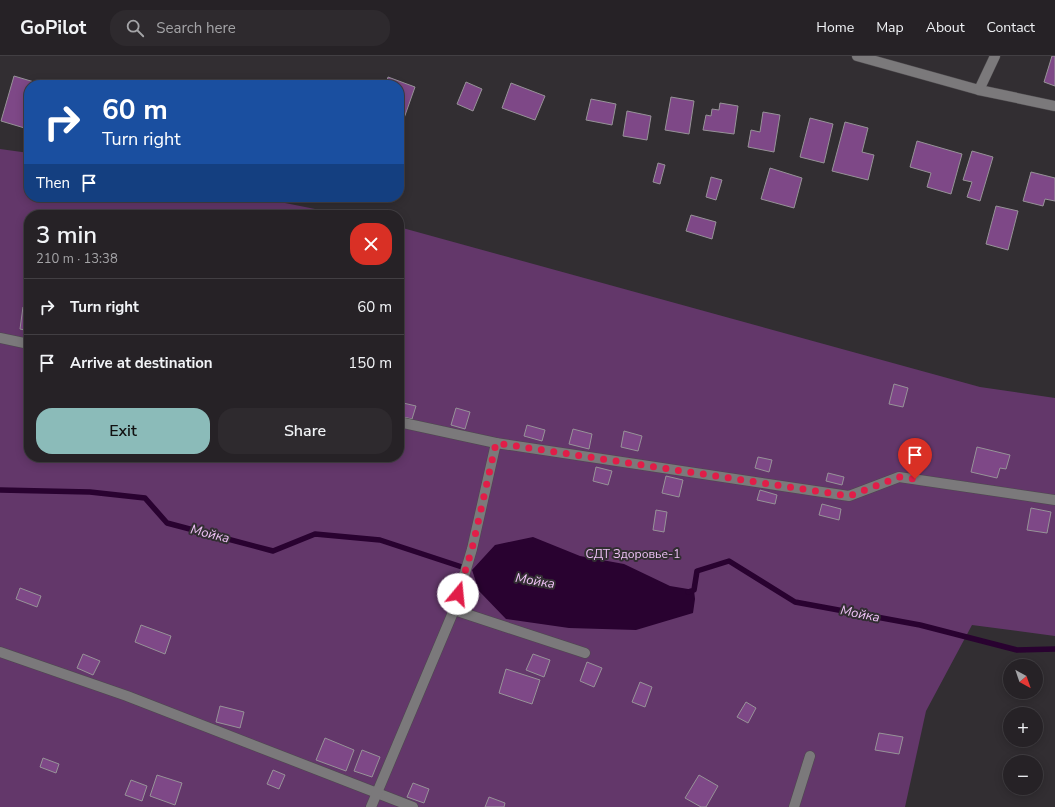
<!DOCTYPE html>
<meta charset="utf-8">
<style>
:root{--surface:#262226;--page:#2e2a2e;--text:#f1f3f6;--muted:#a4a4a7;--line:#423f43;--accent:#8bbbb9}
body{margin:0;font-family:"Nunito Sans",sans-serif;background:var(--page);color:var(--text);height:100vh;display:flex;flex-direction:column;font-size:15px;white-space:nowrap}
*{box-sizing:border-box;margin:0}
p{font-size:13px;color:var(--muted)}
.icon{flex:none;width:22px;height:22px;fill:none;stroke:currentColor;stroke-width:2;stroke-linecap:round;stroke-linejoin:round}
.map{position:relative;flex:1;overflow:hidden}
.details{position:absolute;left:24px;top:154px;width:380px;height:252px;display:flex;flex-direction:column;background:var(--surface);border-radius:16px;box-shadow:0 2px 10px #0003,0 0 0 1px var(--line)}
.details>*{flex:none}
.banner{position:absolute;left:24px;top:24px;width:380px;height:122px;border-radius:16px;box-shadow:0 2px 10px #0003,0 0 0 1px var(--line);background:#1a4fa0;color:#fff;overflow:hidden}
.needle{width:26px;rotate:140deg}
.controls{position:absolute;left:1003px;top:603px;display:grid;gap:8px}
.controls a{display:grid;place-items:center;width:40px;height:40px;border-radius:50%;background:var(--surface);box-shadow:0 2px 10px #0003,0 0 0 1px var(--line);font-size:20px}
.pin{position:absolute;display:grid;place-items:center;width:34px;height:34px;color:#fff;margin:-41px -17px;border-radius:50% 50% 50% 0;rotate:-45deg;box-shadow:0 0 4px #0007}
.pin .icon{rotate:45deg}
.me{position:absolute;width:44px;margin:-22px;rotate:17deg;stroke-linejoin:round;filter:drop-shadow(0 0 3px #0008)}
.turn{display:flex;align-items:center;gap:14px;height:84px;padding:0 12px;font-size:18px}
.turn .icon{width:52px;height:52px;stroke-width:2.5}
.turn b{display:block;font-size:28px;line-height:34px}
.then{display:flex;align-items:center;height:38px;padding:0 12px;background:#0003;gap:8px;font-size:15px}
.round{display:grid;place-items:center;flex:none;width:42px;height:42px;border-radius:16px;background:var(--page)}
.overview{display:flex;align-items:center;justify-content:space-between;height:68px;padding:0 12px}
h1{font-size:24px;font-weight:600;line-height:30px}
.cta{display:flex;gap:8px;margin-top:auto;padding:8px 12px}
.cta a{flex:1;height:46px;border-radius:16px;background:var(--accent);color:#111;font-size:16px;font-weight:600;line-height:46px;text-align:center}
.cta a+a{background:var(--page);color:var(--text)}
ul{padding:0;list-style:none}
li{display:flex;align-items:center;gap:12px;height:56px;padding:0 12px;border-top:1px solid var(--line)}
li div{flex:1}
li b{display:block;font-size:15px}
li em{font-style:normal}
header{display:flex;align-items:center;gap:24px;box-sizing:border-box;height:56px;padding:0 20px;background:var(--surface);border-bottom:1px solid var(--line)}
header strong{font-size:19px}
nav{display:flex;gap:22px;margin-inline-start:auto;font-size:14px}
.search{width:280px;height:36px;background:var(--page);display:flex;align-items:center;gap:10px;box-sizing:border-box;padding:0 14px;border-radius:16px;color:var(--muted);font-size:15px}
.map>svg:first-child{display:block}
.green{fill:#63376a}
.water{fill:#290230}
.lines{fill:none;stroke-linecap:round;stroke-linejoin:round}
.stream{stroke:#290230;stroke-width:5.5}
.building{fill:#7e4887;stroke:#979398}
.minor-casing{stroke:#4d4a4d;stroke-width:11}
.minor{stroke:#7b797b;stroke-width:10}
.route{stroke:#e11d48;stroke-width:7;stroke-dasharray:0 12.6}
.labels{text-anchor:middle;dominant-baseline:central;stroke-width:4;stroke-linejoin:round;paint-order:stroke}
.park-label{font-size:12px;fill:#edc0f5;stroke:#322e32}
.water-label{font-size:13px;font-style:italic;fill:#f1c3f8;stroke:#322e32}
</style>
<header>
<strong>GoPilot</strong>
<div class="search"><svg class="icon" aria-label="search" viewBox="0 0 24 24"><circle cx="10" cy="10" r="6"/><path d="M15 15l6 6"/></svg>Search here</div>
<nav><a>Home</a><a>Map</a><a>About</a><a>Contact</a></nav>
</header>
<div class="map">
<svg width="1055" height="751" viewBox="0 0 1055 751">
<rect width="100%" height="100%" fill="#322e32"/>
<!-- green -->
<path class="green" d="M0,93L29,97V141H255L345,159H29V401H399V171L980,331L1055,342V580L972,569L926,655L905,751H0Z"/>
<!-- water -->
<path class="water" d="M533,481L580,500L624,508L670,530L694,534L695,543L693,557L636,574L569,572L506,563L479,535L472,514L495,489Z"/>
<g class="lines">
<!-- stream -->
<g class="stream">
<path d="M0,434L90,436L145,442L167,467L273,495L315,478L380,484L468,513"/>
<path d="M688,536L694,534L697,515L729,505L795,546L920,569L1017,594L1055,593"/>
</g>
</g>
<!-- building -->
<g class="building">
<path d="M1052,0H1055V30L1044,26Z"/>
<path d="M14,20L41,28L29,29L28,73L1,65Z"/>
<path d="M388,21L415,31L403,65L399,63V29H386Z"/>
<path d="M466,26L482,33L473,55L457,48Z"/>
<path d="M511,27L545,40L535,64L502,52Z"/>
<path d="M671,41L694,45L689,78L665,74Z"/>
<path d="M591,43L616,48L612,69L586,64Z"/>
<path d="M720,47L738,50L734,78L703,74L706,59L711,60L712,53L719,54Z"/>
<path d="M627,55L651,60L647,84L623,80Z"/>
<path d="M763,56L780,59L774,96L748,91L751,74L760,76Z"/>
<path d="M810,62L833,68L824,107L800,101Z"/>
<path d="M845,66L868,72L862,96L874,99L868,124L832,115Z"/>
<path d="M917,85L962,98L951,138L927,131L931,117L910,111Z"/>
<path d="M972,95L993,101L980,145L967,141L972,126L963,124Z"/>
<path d="M658,107L665,109L660,128L653,126Z"/>
<path d="M770,112L802,122L794,152L761,143Z"/>
<path d="M1031,116L1055,122V145L1045,143L1043,150L1023,145Z"/>
<path d="M711,121L722,124L716,144L706,141Z"/>
<path d="M996,150L1018,155L1008,194L986,188Z"/>
<path d="M691,159L716,166L712,183L686,175Z"/>
<path d="M23,251L29,252V275L20,273Z"/>
<path d="M894,328L908,332L903,351L889,348Z"/>
<path d="M399,346L416,350L412,363L399,360Z"/>
<path d="M456,352L470,356L465,373L451,369Z"/>
<path d="M527,369L545,374L542,385L524,380Z"/>
<path d="M573,373L592,378L589,393L569,388Z"/>
<path d="M624,375L642,380L638,395L621,391Z"/>
<path d="M977,391L1010,399L1006,413L1000,412L997,422L971,416Z"/>
<path d="M758,401L772,404L769,416L755,412Z"/>
<path d="M596,411L612,415L608,429L593,425Z"/>
<path d="M828,417L844,421L842,429L826,425Z"/>
<path d="M666,420L683,424L679,441L662,437Z"/>
<path d="M760,434L777,439L775,448L757,444Z"/>
<path d="M822,448L841,453L839,464L819,459Z"/>
<path d="M1031,452L1051,456L1047,477L1027,474Z"/>
<path d="M656,454L667,456L664,476L653,474Z"/>
<path d="M20,532L41,540L37,551L16,543Z"/>
<path d="M141,569L171,580L165,598L135,586Z"/>
<path d="M83,598L100,605L93,619L77,612Z"/>
<path d="M533,598L550,604L544,621L526,614Z"/>
<path d="M587,606L602,612L594,631L580,625Z"/>
<path d="M506,613L540,624L532,648L499,637Z"/>
<path d="M640,626L652,631L645,651L632,646Z"/>
<path d="M746,646L756,652L748,667L737,661Z"/>
<path d="M220,650L244,656L240,672L216,666Z"/>
<path d="M879,677L903,681L899,698L875,694Z"/>
<path d="M325,682L354,694L346,715L316,704Z"/>
<path d="M362,694L380,701L372,721L354,715Z"/>
<path d="M43,702L59,708L56,717L40,711Z"/>
<path d="M273,714L285,719L279,733L267,728Z"/>
<path d="M157,719L182,727L175,749L150,740Z"/>
<path d="M699,719L718,730L706,751H701L685,742Z"/>
<path d="M131,724L147,730L142,745L125,739Z"/>
<path d="M413,727L429,733L424,747L407,741Z"/>
<path d="M489,741L505,747L504,751H485Z"/>
</g>
<g class="lines">
<defs>
<g id="minor">
<path d="M857,0L979,34L1055,50"/>
<path d="M979,34L995,0"/>
<path d="M0,282L29,288"/>
<path d="M399,366L496,387L849,440L899,421L1055,444"/>
<path d="M454,554L585,597"/>
<path d="M0,596L127,640L413,751"/>
<path d="M371,751L454,554L472,493L496,387"/>
<path d="M794,751L810,700"/>
</g>
</defs>
<!-- minor casing -->
<use href="#minor" class="minor-casing"/>
<!-- minor -->
<use href="#minor" class="minor"/>
</g>
<g class="lines">
<!-- route -->
<path class="route" d="M458,538L472,493L496,387L849,440L899,421L915,423"/>
</g>
<g class="labels">
<!-- park labels -->
<g class="park-label">
<text x="633" y="498">СДТ Здоровье-1</text>
</g>
<!-- water labels -->
<g class="water-label">
<text transform="translate(210 478) rotate(14)">Мойка</text>
<text transform="translate(535 525) rotate(9)">Мойка</text>
<text transform="translate(860 558) rotate(11)">Мойка</text>
</g>
</g>
</svg>
<div class="controls">
<a><svg class="needle" viewBox="-14 -14 28 28"><path d="M0-13l5 13h-10z" fill="#e53935"/><path d="M0 13l5-13h-10z" fill="#a4a4a7"/></svg></a>
<a>+</a>
<a>−</a>
</div>
<div class="pin" style="left:915px;top:423px;background:#d93025"><svg class="icon" aria-label="arrive" viewBox="0 0 24 24"><path d="M6 21V4h12l-3 4 3 4H6"/></svg></div>
<svg class="me" style="left:458px;top:538px" viewBox="-20 -20 40 40"><circle r="19" fill="#fff"/><path d="M0-13L10 11 0 6-10 11z" fill="#e11d48"/></svg>
<div class="banner">
<div class="turn"><svg class="icon" aria-label="right" viewBox="0 0 24 24"><path d="M7 20v-9h11M14 6l5 5-5 5"/></svg><div><b>60 m</b>Turn right</div></div>
<div class="then">Then<svg class="icon" aria-label="arrive" viewBox="0 0 24 24"><path d="M6 21V4h12l-3 4 3 4H6"/></svg></div>
</div>
<section class="details">
<div class="overview"><div><h1>3 min</h1><p>210 m · 13:38</p></div><a class="round" style="background:#d93025;color:#fff"><svg class="icon" aria-label="close" viewBox="0 0 24 24"><path d="M6 6l12 12M18 6L6 18"/></svg></a></div>
<ul>
<li><svg class="icon" aria-label="right" viewBox="0 0 24 24"><path d="M7 20v-9h11M14 6l5 5-5 5"/></svg><div><b>Turn right</b></div><em>60 m</em></li>
<li><svg class="icon" aria-label="arrive" viewBox="0 0 24 24"><path d="M6 21V4h12l-3 4 3 4H6"/></svg><div><b>Arrive at destination</b></div><em>150 m</em></li>
</ul>
<div class="cta"><a>Exit</a><a>Share</a></div>
</section>
</div>
